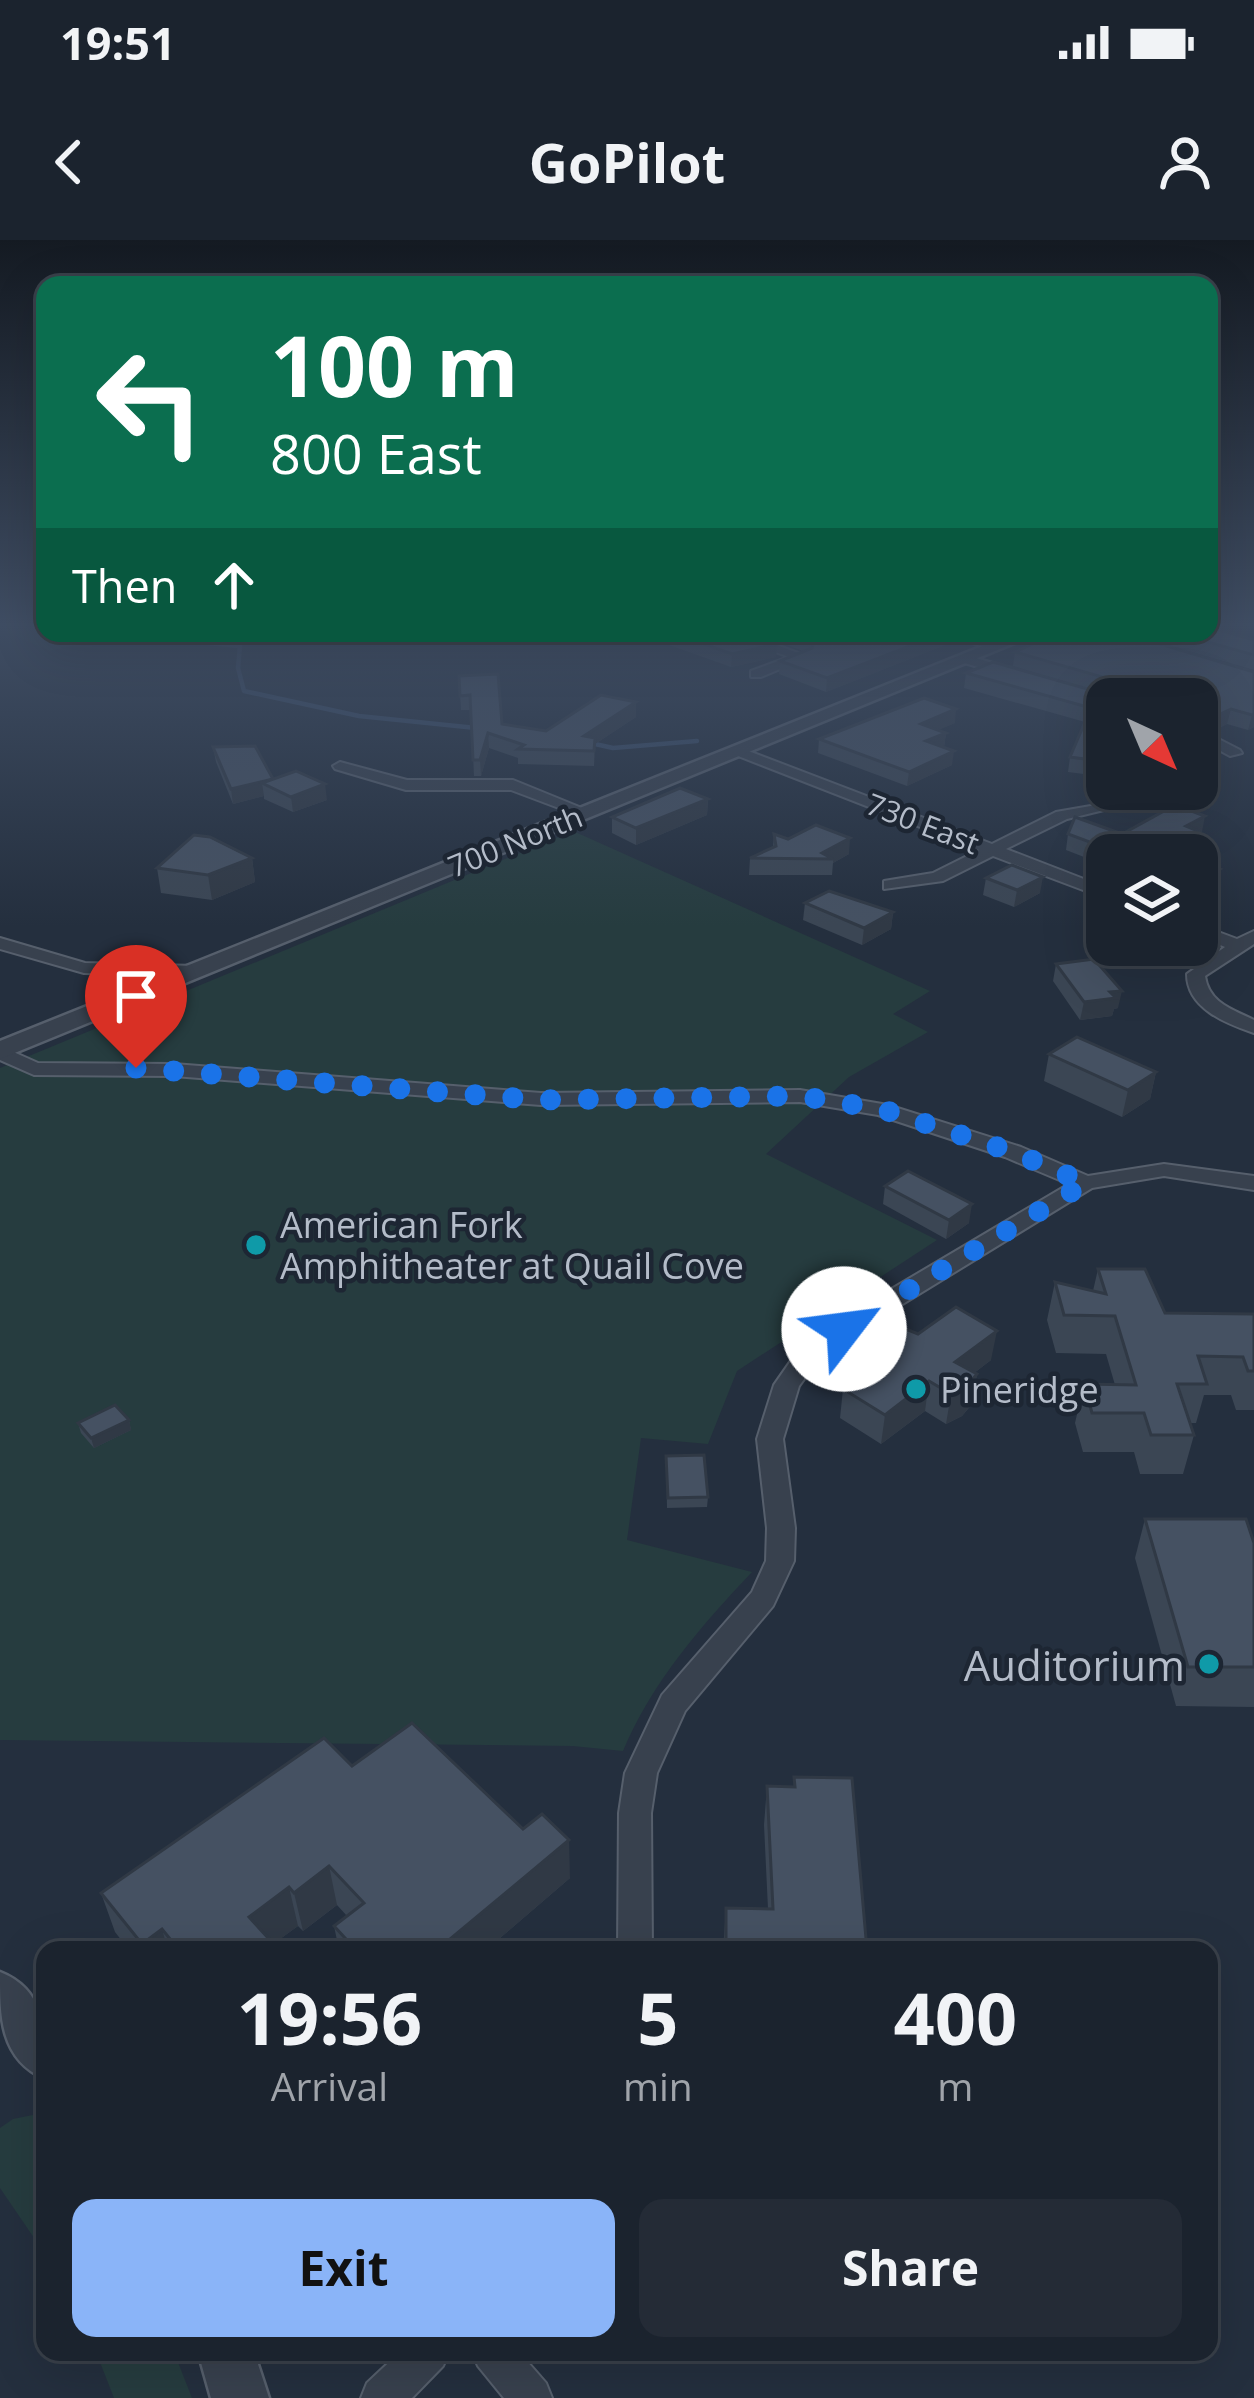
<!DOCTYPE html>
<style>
:root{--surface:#1b232e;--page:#242b36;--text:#f1f3f6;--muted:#a0a4aa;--line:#39404a;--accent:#8ab4f8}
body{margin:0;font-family:"Open Sans",sans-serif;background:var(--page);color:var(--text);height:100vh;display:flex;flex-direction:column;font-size:45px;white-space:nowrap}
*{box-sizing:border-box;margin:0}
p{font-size:39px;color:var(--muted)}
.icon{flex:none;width:66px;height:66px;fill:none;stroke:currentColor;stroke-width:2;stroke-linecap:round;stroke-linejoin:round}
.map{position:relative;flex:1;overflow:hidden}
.details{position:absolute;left:36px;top:1701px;width:1182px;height:420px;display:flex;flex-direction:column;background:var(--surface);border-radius:24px;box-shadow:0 12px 48px #0002,0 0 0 3px var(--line)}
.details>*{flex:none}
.guide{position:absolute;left:36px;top:36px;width:1182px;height:366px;border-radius:24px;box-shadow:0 12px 48px #0002,0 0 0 3px var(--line);background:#0b6e4f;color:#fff;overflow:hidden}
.needle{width:78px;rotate:136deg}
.controls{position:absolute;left:1086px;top:438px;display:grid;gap:24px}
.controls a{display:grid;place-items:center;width:132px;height:132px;border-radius:24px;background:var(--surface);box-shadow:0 12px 48px #0002,0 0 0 3px var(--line);font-size:60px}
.pin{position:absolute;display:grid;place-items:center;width:102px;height:102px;color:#fff;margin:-123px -51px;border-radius:50% 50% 50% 0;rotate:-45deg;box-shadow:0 0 12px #0007}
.pin .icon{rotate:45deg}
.me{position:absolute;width:132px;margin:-66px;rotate:60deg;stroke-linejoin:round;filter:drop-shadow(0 0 9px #0008)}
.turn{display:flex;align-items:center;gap:42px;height:252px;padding:0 36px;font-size:54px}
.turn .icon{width:156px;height:156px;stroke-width:2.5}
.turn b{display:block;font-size:84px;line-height:102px}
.then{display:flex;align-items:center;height:114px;padding:0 36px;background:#0003;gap:24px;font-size:45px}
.eta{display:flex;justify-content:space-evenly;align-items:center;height:204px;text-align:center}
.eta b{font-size:72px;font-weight:700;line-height:84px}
.primary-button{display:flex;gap:24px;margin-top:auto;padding:24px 36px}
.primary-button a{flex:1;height:138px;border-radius:24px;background:var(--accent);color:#111;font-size:48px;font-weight:700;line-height:138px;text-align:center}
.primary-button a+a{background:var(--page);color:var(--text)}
.status{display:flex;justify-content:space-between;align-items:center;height:84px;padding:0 60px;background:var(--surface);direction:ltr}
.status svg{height:33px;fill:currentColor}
header{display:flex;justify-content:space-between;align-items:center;height:156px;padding:0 36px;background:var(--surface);font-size:54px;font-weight:700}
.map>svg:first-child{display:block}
.green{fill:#263c3f}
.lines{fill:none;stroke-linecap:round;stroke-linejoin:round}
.stream{stroke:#394c67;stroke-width:4.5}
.minor-casing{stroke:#565f6c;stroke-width:4}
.tertiary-casing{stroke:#565f6c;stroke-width:5}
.minor{fill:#38414e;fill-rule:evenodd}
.tertiary{fill:#38414e;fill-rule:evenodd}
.wall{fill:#3b4654}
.shaded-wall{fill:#303945}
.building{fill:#455162;stroke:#303945;stroke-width:3}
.route{stroke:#1a73e8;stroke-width:21;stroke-dasharray:0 37.8}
.culture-dot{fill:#0f9aa8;stroke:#1d2633;stroke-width:4.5}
.labels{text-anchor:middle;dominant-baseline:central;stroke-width:9;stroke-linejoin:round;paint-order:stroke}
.far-street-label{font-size:30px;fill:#b4bcc9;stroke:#1d2633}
.poi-label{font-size:36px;fill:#b4bcc9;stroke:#1d2633;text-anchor:start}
.near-poi-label{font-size:42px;fill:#b4bcc9;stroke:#1d2633;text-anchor:end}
</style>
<div class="status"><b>19:51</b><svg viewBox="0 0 49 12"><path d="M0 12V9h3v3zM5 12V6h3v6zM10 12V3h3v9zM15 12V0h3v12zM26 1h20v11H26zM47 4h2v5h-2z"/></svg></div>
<header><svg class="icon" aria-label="back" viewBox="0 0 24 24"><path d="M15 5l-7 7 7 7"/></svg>GoPilot<svg class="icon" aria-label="person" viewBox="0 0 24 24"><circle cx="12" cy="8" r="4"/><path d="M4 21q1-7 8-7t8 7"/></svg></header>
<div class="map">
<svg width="1254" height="2158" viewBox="0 0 1254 2158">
<rect width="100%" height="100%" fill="#242f3e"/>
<!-- green -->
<g class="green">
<path d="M0,384H45V393H124L50,411L0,389Z"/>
<path d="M573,591L930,751L893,774L928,792L849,837L766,914L937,1000L737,1131L708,1204L641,1198L627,1300L752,1332C701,1386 652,1442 623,1511L573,1506L0,1500V828Z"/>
<path d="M33,1875L45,1892V2014L0,1948V1888L13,1879Z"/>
<path d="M96,2112H174L192,2158H114Z"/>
</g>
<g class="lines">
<!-- stream -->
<g class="stream">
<path d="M134,396L240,406L238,428L244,451L359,476L476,488"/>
<path d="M586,502L613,508L697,501"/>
</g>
<defs>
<g id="minor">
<path d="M725,393H744L809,417L761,437H751V431L789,417Z"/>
<path d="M945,393H964L1002,407L995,411Z"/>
<path d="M966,415L1020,431L1022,434L1015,438L961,422V416Z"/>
<path d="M1197,488L1240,510L1242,513L1230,516L1197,498Z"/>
<path d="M738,507L992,604L1056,572L1108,563V569L1067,579L1006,609L1107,648V659L993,616L943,641L884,649V641L933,633L979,610L733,514V508Z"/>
<path d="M340,522L407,540H513L594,573L580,576L511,550H406L335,529L333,526Z"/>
<path d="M1197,684L1237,699L1254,691V704L1205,736C1209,763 1232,769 1254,780V793C1225,783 1187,768 1187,734L1225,707L1197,695Z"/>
<path d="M0,698L85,723L195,726L204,731L195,736L84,733L0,709Z"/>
<path d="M0,806L38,823L174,824L541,853L800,850L888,865L1021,907L1088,936L1164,924L1254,936V950L1164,936L1092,948L852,1095L815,1124L799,1146L783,1199L795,1288L794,1321L773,1366L685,1471L657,1533L651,1573L652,1710H618L619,1573L625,1533L662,1455L752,1352L766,1321L767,1288L757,1199L774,1145L797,1112L834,1083L1069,944L1005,917L878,875L800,862L541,865L174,836L34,835L0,820Z"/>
<path d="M400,2112H449L443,2126L412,2158H361L367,2143Z"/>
<path d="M472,2112H519L546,2143L552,2158H504L478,2126Z"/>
</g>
<g id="tertiary">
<path d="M1015,393H1039L0,819V801Z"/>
<path d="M0,1732C48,1751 45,1795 45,1839C0,1819 0,1777 0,1732Z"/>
<path d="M198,2112H254L269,2158H211Z"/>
</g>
</defs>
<!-- minor casing -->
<use href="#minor" class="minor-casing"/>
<!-- tertiary casing -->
<use href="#tertiary" class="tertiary-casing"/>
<!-- minor -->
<use href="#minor" class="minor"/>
<!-- tertiary -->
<use href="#tertiary" class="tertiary"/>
</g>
<!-- wall -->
<g class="wall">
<path d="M641,393H749L777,404L776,417L731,427L641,395Z"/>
<path d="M756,393H952L951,400L946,402L945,405L826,452L779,434L780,421L803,411Z"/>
<path d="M1126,393H1209L1254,400V430Z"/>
<path d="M1015,412L1254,432V487L1248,490L1227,484L1213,491L1197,484L1107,459V537L1068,532L1070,517L1085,482L964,448L966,433L1110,455L1013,426Z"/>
<path d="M459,436L502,484L546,491L636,462V477L595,504L594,526L518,524V518L489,508L481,536H474L471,470H461Z"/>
<path d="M955,483L937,490L946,493L944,507L952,525L907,546L818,513L819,499Z"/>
<path d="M213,507L273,539L327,560L293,572L264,559V556L233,564L216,522Z"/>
<path d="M708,559L707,575L636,605L612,593V577Z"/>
<path d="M1202,592L1197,594L1195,607L1180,615H1107V626L1066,610L1068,594Z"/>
<path d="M774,594L788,599L849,614L833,623L832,635H749L750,618L773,607Z"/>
<path d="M252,618L255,642L212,660L161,653L157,628Z"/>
<path d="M986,638L1040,653L1014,667L983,655Z"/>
<path d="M805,663L893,672L891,689L862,705L803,680Z"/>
<path d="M1112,705H1155L1136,716L1111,708Z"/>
<path d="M1056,724L1118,768L1114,769L1112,776L1080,780L1053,741Z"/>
<path d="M1049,814L1156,832L1150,859L1122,877L1044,841Z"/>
<path d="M885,946L969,983L946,999L883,964Z"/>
<path d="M1098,1029L1165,1073L1254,1074V1170H1236L1231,1155H1204L1196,1183H1190L1194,1195L1183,1234H1140L1134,1212H1083L1075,1183L1084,1144L1115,1145L1106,1114L1056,1113L1047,1080L1055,1042L1093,1051Z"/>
<path d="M850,1090L918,1094L991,1120L974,1133L977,1134L972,1164L962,1176L946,1184L925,1171L881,1204L840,1178L843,1149L863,1134L847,1120Z"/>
<path d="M129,1180L131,1190L94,1208L81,1193L78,1183Z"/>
<path d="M666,1216L708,1257L707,1267L667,1268Z"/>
<path d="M1145,1279L1254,1303V1467L1176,1466L1135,1318Z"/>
<path d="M352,1526L570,1638L486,1710H339L334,1686L347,1676L337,1665L303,1691L298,1686L273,1704L279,1710H129L115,1692L101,1653Z"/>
<path d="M794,1537L867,1710H723L726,1668L768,1669L764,1585L767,1546L794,1547Z"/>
</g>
<!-- shaded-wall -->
<g class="shaded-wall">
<path d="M942,393H952L951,400L946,402L945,405L826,452L827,438Z"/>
<path d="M777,404L776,417L731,427L732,414Z"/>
<path d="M636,462V477L595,504L594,526V505L584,496Z"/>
<path d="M956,469L955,483L920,498L921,484Z"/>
<path d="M1231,469L1227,484L1213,491L1216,476Z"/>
<path d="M1254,474V487L1248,490L1252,475Z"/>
<path d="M488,493L489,508L481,536L480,520Z"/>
<path d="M946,493L944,507L926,501Z"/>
<path d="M954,511L952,525L907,546L909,532Z"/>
<path d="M273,539L262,543L264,556L233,564L231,549Z"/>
<path d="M325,544L327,560L293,572L291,557Z"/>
<path d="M708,559L707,575L636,605V588Z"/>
<path d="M1205,576L1202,592L1197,594L1195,607L1180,615L1164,609L1186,586Z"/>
<path d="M850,598L849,614L833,623V619L822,613Z"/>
<path d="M252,618L255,642L212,660L208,635Z"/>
<path d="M1220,629L1216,646L1197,657V643Z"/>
<path d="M1043,637L1040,653L1014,667L1017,650Z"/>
<path d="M893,672L891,689L862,705L864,688Z"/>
<path d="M1139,705H1155L1136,716Z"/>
<path d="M1122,751L1118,768L1114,769L1112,776L1080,780L1084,762L1110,752Z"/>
<path d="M1156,832L1150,859L1122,877L1128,850Z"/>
<path d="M972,964L969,983L946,999L949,980Z"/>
<path d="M997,1091L991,1120L951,1151L955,1122Z"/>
<path d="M977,1134L972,1164L962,1176L946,1184L951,1154Z"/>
<path d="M929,1141L925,1171L881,1204L885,1175Z"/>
<path d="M129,1180L131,1190L94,1208L91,1198Z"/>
<path d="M569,1600L570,1638L486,1710H437Z"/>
<path d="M329,1626L337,1665L303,1691L294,1653Z"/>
<path d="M289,1647L298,1686L265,1710L249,1677Z"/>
<path d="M162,1689L168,1710H144L142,1704Z"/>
</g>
<!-- building -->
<g class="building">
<path d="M1209,387L1254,400V415L1176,393H1209Z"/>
<path d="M673,393H749L777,404L732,414Z"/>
<path d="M791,393H944L827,438L780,421L812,408L814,402Z"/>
<path d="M1056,393H1123L1254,432V474L1252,475L1231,469L1216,476L1199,469L1197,486V459H1107V522L1070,517L1091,468L966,433L993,422L1112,456L1113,440L1015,412Z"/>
<path d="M498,434L502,484L546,491L601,455L636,462L584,496L595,498L594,511L518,509L524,505L488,493L480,520H473L470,455L460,456L459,436Z"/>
<path d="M924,458L956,469L921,484L946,493L926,501L954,511L909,532L819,499Z"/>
<path d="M255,506L273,539L231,549L213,507Z"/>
<path d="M296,531L325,544L291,557L262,543Z"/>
<path d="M680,548L708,559L636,588L612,577Z"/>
<path d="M1175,565L1205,576L1186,586L1198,591L1164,609L1180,615H1124L1068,594L1075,577L1122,594Z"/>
<path d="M816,585L850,598L822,613L833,619L750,618L776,606L774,594L788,599Z"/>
<path d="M194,595L210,597L252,618L208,635L157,628Z"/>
<path d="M1197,621L1220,629L1197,643Z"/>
<path d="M1012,625L1043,637L1017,650L986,638Z"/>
<path d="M829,651L893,672L864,688L805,663Z"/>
<path d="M1094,719L1122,751L1110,752L1116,758L1084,762L1056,724Z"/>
<path d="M1077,797L1156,832L1128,850L1049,814Z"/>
<path d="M908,931L972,964L949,980L885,946Z"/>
<path d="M1098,1029H1145L1165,1073L1254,1074V1131H1248L1243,1117L1198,1116L1207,1144H1177L1194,1195H1151L1144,1173H1092L1084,1144L1136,1145L1115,1076L1064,1075L1055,1042L1106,1054Z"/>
<path d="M956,1067L997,1091L955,1122L977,1134L967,1146L951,1154L929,1141L885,1175L843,1149L884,1119L850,1090L872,1075L918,1094Z"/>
<path d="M115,1165L129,1180L91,1198L78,1183Z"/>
<path d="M704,1215L708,1257L668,1258L666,1216Z"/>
<path d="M1145,1279H1246L1254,1303V1427H1188Z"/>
<path d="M412,1483L523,1589L542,1574L569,1600L437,1710H356L334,1686L364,1663L329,1626L294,1653L289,1647L249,1677L279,1710H179L162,1689L142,1704L101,1653L324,1498L352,1526Z"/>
<path d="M794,1537L852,1538L867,1710H747L746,1707H726V1668L773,1669L767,1546L795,1547Z"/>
</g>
<!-- sky -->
<linearGradient id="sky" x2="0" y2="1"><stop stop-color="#141a22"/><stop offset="0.56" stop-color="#3f4d63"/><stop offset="1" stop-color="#3f4d63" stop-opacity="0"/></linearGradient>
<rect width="1254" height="686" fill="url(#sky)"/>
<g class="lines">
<!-- route -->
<path class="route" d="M136,828L541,860L800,856L881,869L1013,912L1086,943L844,1089"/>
</g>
<!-- markers -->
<g class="culture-dot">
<circle cx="256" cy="1005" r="12"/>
<circle cx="916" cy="1149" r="12"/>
<circle cx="1209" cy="1424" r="12"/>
</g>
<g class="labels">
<!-- far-street labels -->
<g class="far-street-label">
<text transform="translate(923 583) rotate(21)">730 East</text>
<text transform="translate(515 601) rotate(-22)">700 North</text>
</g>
<!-- poi labels -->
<g class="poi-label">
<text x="280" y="984">American Fork<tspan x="280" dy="41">Amphitheater at Quail Cove</tspan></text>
<text x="940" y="1149">Pineridge</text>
</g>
<!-- near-poi labels -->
<g class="near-poi-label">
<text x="1185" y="1424">Auditorium</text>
</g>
</g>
</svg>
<div class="controls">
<a><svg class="needle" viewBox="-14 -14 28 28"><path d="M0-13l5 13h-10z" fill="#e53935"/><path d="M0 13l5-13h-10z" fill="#a0a4aa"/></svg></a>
<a><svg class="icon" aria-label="layers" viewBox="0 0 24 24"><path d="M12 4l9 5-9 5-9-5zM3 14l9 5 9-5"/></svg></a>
</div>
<div class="pin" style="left:136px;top:828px;background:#d93025"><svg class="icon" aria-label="arrive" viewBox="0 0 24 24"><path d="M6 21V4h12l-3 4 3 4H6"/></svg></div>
<svg class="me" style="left:844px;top:1089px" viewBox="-20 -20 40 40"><circle r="19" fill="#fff"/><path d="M0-13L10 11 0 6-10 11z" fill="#1a73e8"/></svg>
<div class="guide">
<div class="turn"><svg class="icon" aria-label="left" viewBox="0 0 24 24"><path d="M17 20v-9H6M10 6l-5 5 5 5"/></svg><div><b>100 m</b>800 East</div></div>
<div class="then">Then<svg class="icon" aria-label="ahead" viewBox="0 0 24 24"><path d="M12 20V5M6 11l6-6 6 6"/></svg></div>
</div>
<section class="details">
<div class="eta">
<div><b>19:56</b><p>Arrival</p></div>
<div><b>5</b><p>min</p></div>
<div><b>400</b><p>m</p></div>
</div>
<div class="primary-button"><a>Exit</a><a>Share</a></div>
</section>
</div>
